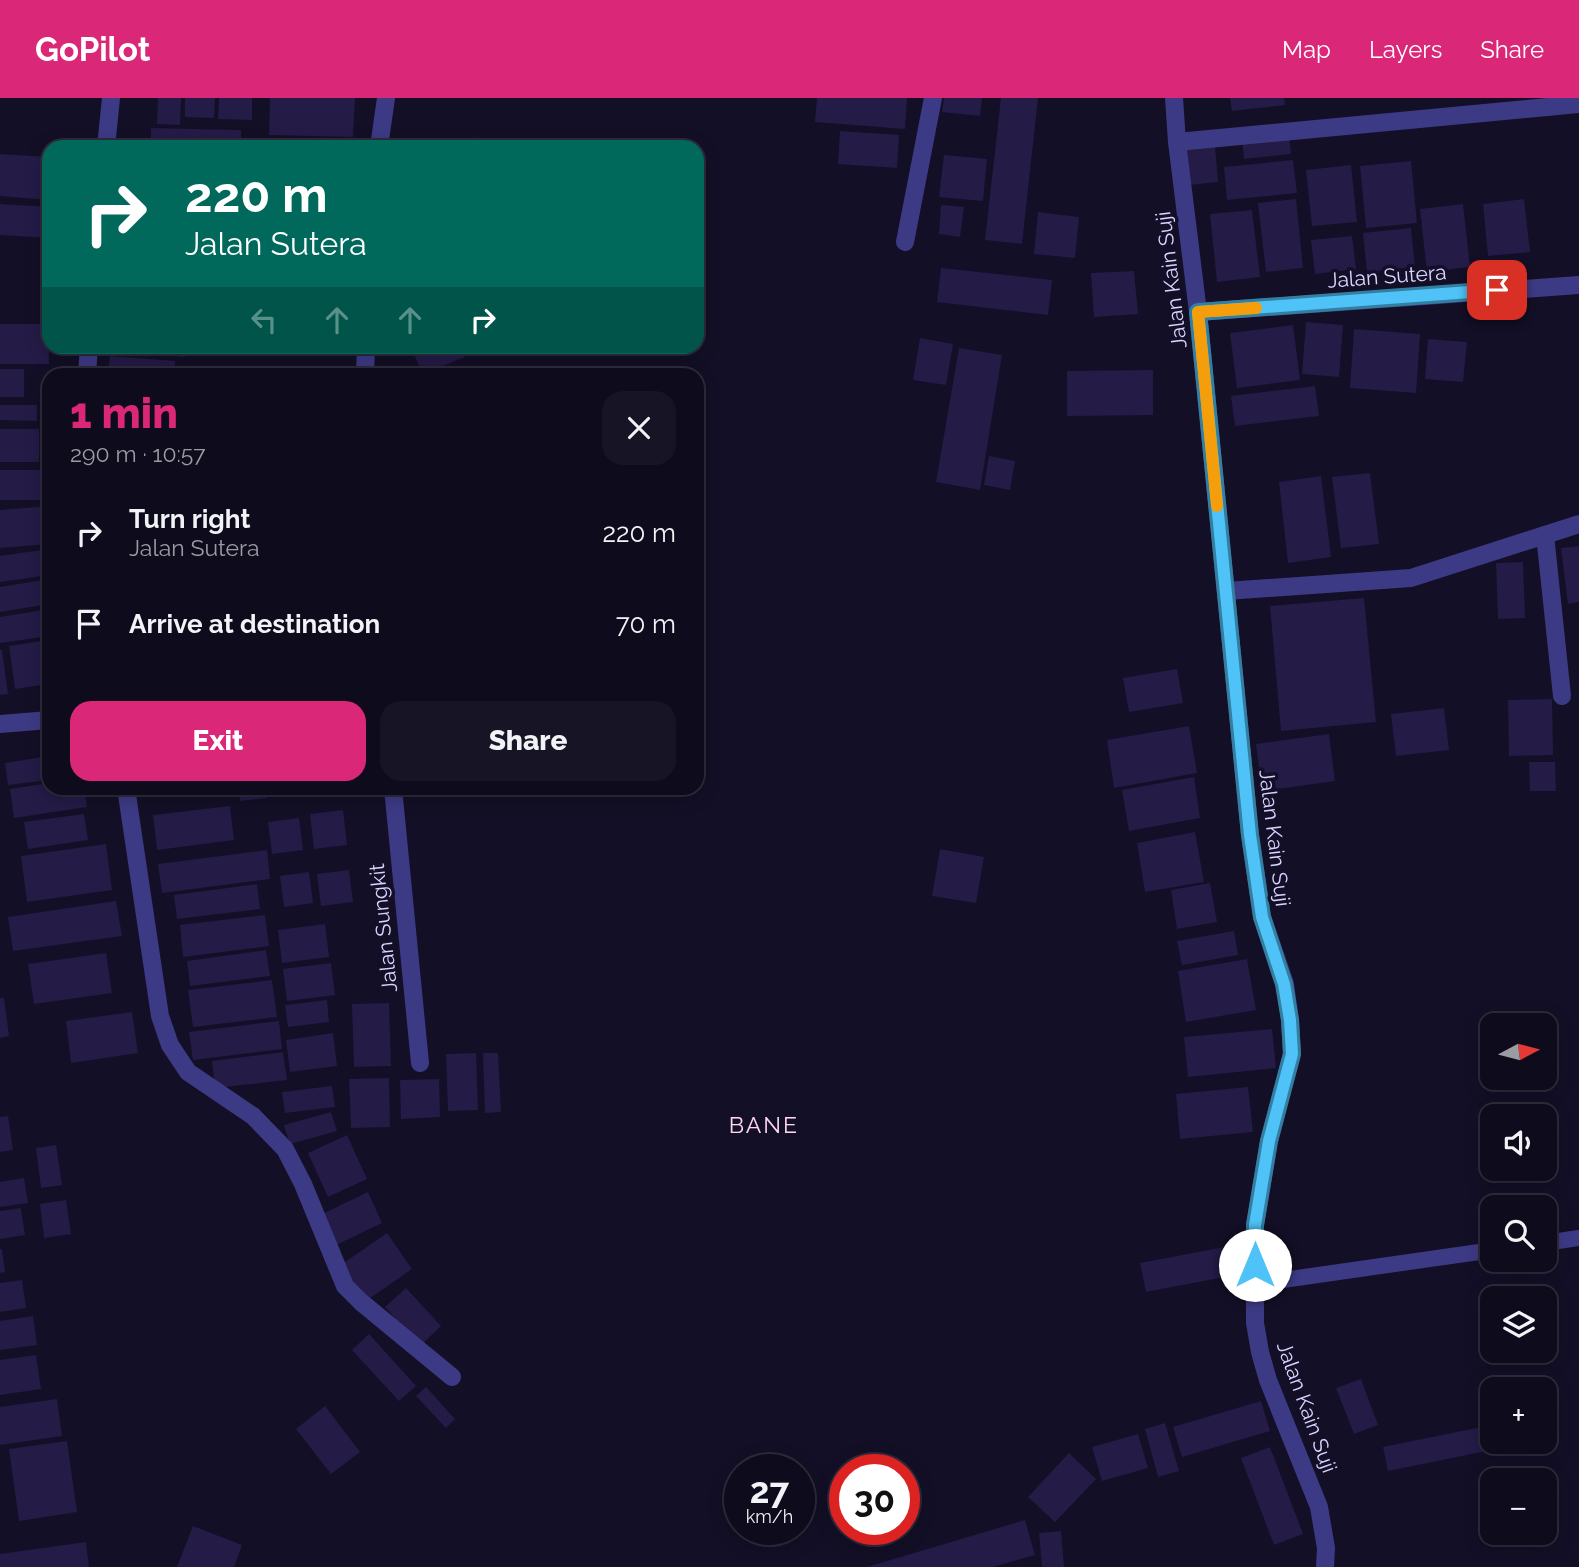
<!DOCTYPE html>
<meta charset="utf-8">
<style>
:root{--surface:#0e0b1c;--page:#171425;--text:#f1f3f6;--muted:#9b9ba3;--line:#2e2b3b;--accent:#db2777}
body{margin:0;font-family:Raleway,sans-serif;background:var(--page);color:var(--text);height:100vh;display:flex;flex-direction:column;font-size:26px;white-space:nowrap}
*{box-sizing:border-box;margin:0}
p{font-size:23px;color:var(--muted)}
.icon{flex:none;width:38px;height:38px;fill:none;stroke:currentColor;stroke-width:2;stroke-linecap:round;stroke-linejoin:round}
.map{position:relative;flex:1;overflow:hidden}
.sheet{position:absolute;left:42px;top:270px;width:662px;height:427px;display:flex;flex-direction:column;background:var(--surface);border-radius:21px;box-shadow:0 4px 18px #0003,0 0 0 2px var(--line)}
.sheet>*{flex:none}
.banner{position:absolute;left:42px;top:42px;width:662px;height:214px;border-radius:21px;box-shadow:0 4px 18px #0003,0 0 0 2px var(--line);background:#00695c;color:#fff;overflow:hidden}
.needle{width:46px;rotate:83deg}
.fabs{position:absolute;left:1480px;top:915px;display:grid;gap:14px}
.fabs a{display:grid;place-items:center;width:77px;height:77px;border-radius:14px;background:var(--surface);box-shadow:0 4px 18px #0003,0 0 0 2px var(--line);font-size:35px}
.speed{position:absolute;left:724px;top:1356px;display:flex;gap:14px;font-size:35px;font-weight:700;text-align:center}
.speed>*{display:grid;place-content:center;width:91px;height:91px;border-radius:50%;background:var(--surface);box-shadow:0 4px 18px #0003,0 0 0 2px var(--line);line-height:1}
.speed small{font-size:18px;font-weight:400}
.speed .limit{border:10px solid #d22;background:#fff;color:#111}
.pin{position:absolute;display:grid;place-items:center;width:60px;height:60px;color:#fff;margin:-30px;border-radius:14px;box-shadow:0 4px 10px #0006}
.me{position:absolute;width:77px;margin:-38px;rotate:0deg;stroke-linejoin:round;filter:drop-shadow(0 0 5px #0008)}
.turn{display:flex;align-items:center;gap:24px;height:147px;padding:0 28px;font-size:32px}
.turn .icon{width:91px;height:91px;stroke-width:2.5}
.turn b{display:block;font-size:49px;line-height:60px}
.lanes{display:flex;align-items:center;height:66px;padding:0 28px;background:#0003;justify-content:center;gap:35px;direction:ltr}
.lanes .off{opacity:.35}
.round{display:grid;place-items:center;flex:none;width:74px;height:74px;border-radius:21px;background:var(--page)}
.overview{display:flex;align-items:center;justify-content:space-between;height:119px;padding:0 28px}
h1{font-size:42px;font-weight:800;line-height:52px;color:var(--accent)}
.button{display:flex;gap:14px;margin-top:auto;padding:14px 28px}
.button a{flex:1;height:80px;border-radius:21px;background:var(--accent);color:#fff;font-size:28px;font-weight:800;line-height:80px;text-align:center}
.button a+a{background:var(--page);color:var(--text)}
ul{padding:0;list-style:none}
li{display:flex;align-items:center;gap:21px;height:91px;padding:0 28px}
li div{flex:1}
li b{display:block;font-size:26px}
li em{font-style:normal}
header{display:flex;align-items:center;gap:42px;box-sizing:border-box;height:98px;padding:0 35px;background:var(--accent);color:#fff}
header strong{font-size:33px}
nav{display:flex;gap:38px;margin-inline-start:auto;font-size:24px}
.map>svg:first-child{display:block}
.building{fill:#241b47}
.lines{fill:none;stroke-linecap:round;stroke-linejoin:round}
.lane{stroke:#3d3a85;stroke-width:16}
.street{stroke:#3d3a85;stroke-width:18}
.route-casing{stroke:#337fa1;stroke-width:18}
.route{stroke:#4fc3f7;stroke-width:12}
.slow{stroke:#f59e0b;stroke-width:12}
.labels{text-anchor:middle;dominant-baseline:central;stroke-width:7;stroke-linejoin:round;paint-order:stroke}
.street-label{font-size:21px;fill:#d9d4ff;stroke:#130f26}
.neighbourhood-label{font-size:23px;letter-spacing:2px;fill:#ffd6f0;stroke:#130f26}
</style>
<header>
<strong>GoPilot</strong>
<nav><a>Map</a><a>Layers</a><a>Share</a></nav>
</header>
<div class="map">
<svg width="1579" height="1469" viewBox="0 0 1579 1469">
<rect width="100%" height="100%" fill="#130f26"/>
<!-- building -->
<g class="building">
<path d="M158,0H181L180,27L157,26Z"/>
<path d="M185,0H215L214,20L185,19Z"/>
<path d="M219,0H252V22L218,21Z"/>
<path d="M270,0H355L353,39L269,37Z"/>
<path d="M817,0H907L905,31L815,24Z"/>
<path d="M944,0H982L980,18L942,14Z"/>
<path d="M1001,0H1038L1022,146L985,142Z"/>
<path d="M1230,0H1284L1285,7L1232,13Z"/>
<path d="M151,30L241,32V49H151Z"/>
<path d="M840,33L899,37L897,70L838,66Z"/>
<path d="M1289,36L1291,56L1244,61L1242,41Z"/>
<path d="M476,39L478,49H440V48Z"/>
<path d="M1215,48L1218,84L1189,87L1185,51Z"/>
<path d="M0,56L49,59V102L0,98Z"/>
<path d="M944,57L987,61L983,103L939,99Z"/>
<path d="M1293,62L1297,95L1227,102L1224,69Z"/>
<path d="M1411,63L1417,125L1366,130L1360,68Z"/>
<path d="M1351,67L1357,124L1312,128L1306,72Z"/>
<path d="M1296,101L1303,170L1266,174L1258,105Z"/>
<path d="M1524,101L1530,154L1488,158L1483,106Z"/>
<path d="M0,106L49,109L48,140L0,137Z"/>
<path d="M1463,106L1470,169L1427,174L1420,111Z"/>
<path d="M941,107L964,109L960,139L939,136Z"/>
<path d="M1252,112L1260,179L1217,184L1210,116Z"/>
<path d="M1038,114L1079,119L1075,160L1034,156Z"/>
<path d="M1411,130L1415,169L1367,174L1363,135Z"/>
<path d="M1352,138L1356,171L1315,176L1311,142Z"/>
<path d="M941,170L1052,182L1048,217L937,204Z"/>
<path d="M1134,173L1138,216L1094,219L1091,175Z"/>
<path d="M1306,224L1343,227L1339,279L1302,276Z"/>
<path d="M0,226H48L49,266H0Z"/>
<path d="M1293,227L1300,282L1237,290L1230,235Z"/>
<path d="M1354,231L1420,236L1416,295L1350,290Z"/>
<path d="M920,240L953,246L946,287L913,282Z"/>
<path d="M1428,241L1467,244L1463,284L1425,281Z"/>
<path d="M113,248H186L185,259L112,253Z"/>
<path d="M213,248H255V258L212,254Z"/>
<path d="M410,248H461L465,259L423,276Z"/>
<path d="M959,250L1002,257L980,392L936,384Z"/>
<path d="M110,258L175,263L174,276H108Z"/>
<rect x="0" y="271" width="24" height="28"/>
<path d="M1153,272V317L1067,318V273Z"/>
<path d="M1315,288L1319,318L1235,328L1231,298Z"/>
<path d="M0,307H37V323L0,322Z"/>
<rect x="0" y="331" width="39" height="33"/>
<path d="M989,358L1015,363L1010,392L984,387Z"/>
<rect x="0" y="372" width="42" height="30"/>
<path d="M1370,375L1379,446L1341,450L1332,379Z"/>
<path d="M1321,378L1331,459L1288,465L1279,384Z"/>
<path d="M49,408V446L0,450V412Z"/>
<path d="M1579,448V504L1568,506L1561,450Z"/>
<path d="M49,451V477L0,484V458Z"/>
<path d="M1523,464L1525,520L1498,521L1496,465Z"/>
<path d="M49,481V506L0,514V489Z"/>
<path d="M1364,500L1376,624L1281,633L1270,508Z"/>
<path d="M49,511V538L0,545V519Z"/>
<path d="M49,542V586L15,591L9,548Z"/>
<path d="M0,552H2L8,596L0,597Z"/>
<path d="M1177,571L1183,605L1129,614L1123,580Z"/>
<path d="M1552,601L1553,657L1509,658L1508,602Z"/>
<path d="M1444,610L1449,652L1396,658L1391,616Z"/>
<path d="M1189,628L1197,675L1114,690L1107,642Z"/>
<path d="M1329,636L1335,683L1262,693L1256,646Z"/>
<path d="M49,658V682L8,687L5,665Z"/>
<path d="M1529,664H1555L1556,693H1530Z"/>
<path d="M1194,679L1200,720L1129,733L1122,692Z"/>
<path d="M49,685V690H84L87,709L14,720L10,691Z"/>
<path d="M155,690H202V691L156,697Z"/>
<path d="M239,690H266L267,700L240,703Z"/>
<path d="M274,690H339V691L275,699Z"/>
<path d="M230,708L234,742L157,752L153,717Z"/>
<path d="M343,712L347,747L314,751L310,716Z"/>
<path d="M84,716L88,742L28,751L24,724Z"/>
<path d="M299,720L303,752L272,756L268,724Z"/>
<path d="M1195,734L1204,784L1145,794L1137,745Z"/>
<path d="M106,746L112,792L27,804L21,758Z"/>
<path d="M940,751L984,759L976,805L932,798Z"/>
<path d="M267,752L270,781L162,795L158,766Z"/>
<path d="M349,772L353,804L321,808L317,776Z"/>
<path d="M309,774L313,805L284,809L280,778Z"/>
<path d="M1210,785L1217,824L1177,831L1171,792Z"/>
<path d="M257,786L260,811L177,821L174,797Z"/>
<path d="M116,803L122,838L13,853L8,819Z"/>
<path d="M265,817L269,848L183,859L180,827Z"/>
<path d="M325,826L329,859L282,865L278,832Z"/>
<path d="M1234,833L1238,857L1182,867L1177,843Z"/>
<path d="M266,852L270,878L190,888L187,863Z"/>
<path d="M106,855L112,895L34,906L28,866Z"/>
<path d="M1247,861L1256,912L1186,924L1178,873Z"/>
<path d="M331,865L335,897L287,903L283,871Z"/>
<path d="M272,882L277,919L193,929L188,892Z"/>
<path d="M0,900H4L9,938L0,940Z"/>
<path d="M327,902L329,924L288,929L285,907Z"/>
<path d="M389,905L391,968L354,969L352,906Z"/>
<path d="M132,914L138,955L71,965L66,923Z"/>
<path d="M279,923L282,951L193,962L189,934Z"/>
<path d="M1272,931L1276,970L1188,979L1184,939Z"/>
<path d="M333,935L337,968L290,974L286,942Z"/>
<path d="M283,954L287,982L215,990L212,963Z"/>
<path d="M476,955L478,1012L448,1013L446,956Z"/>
<path d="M483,955H498L501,1014L485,1015Z"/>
<path d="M389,980L390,1029L351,1030L349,981Z"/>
<path d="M439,981L440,1019L401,1021L400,982Z"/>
<path d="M332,988L335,1009L285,1015L282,994Z"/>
<path d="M1248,989L1253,1034L1180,1041L1176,996Z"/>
<path d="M331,1014L337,1033L290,1046L284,1027Z"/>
<path d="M8,1018L13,1052L0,1054V1019Z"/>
<path d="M347,1037L367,1081L328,1099L308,1055Z"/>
<path d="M56,1047L62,1087L41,1090L36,1050Z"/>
<path d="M24,1080L28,1105L0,1109V1084Z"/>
<path d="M368,1094L382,1125L334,1148L320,1117Z"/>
<path d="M66,1102L71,1136L44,1140L40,1106Z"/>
<path d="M21,1110L25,1137L0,1141V1113Z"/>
<path d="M387,1135L412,1171L363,1205L338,1169Z"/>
<path d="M1235,1147L1240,1176L1146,1194L1140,1165Z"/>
<path d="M0,1151H2L5,1174L0,1175Z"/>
<path d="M22,1182L26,1210L0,1214V1185Z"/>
<path d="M406,1190L441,1228L420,1248L385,1209Z"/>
<path d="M33,1218L37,1247L0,1252V1223Z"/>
<path d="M369,1236L416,1288L399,1303L352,1252Z"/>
<path d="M36,1257L41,1291L0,1297V1262Z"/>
<path d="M1361,1281L1378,1327L1354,1336L1336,1290Z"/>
<path d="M426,1289L455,1321L446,1330L416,1298Z"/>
<path d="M57,1301L62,1338L0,1347V1309Z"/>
<path d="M1261,1303L1270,1333L1182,1359L1173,1329Z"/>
<path d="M325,1308L360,1354L331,1376L296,1331Z"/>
<path d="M1165,1325L1179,1373L1158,1379L1145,1331Z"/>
<path d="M1491,1327L1493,1344H1494L1496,1351L1388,1373L1383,1349Z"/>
<path d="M1138,1336L1148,1370L1102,1383L1092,1349Z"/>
<path d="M67,1343L77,1414L19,1423L9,1351Z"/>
<path d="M1270,1349L1303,1436L1274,1447L1241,1360Z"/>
<path d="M1069,1355L1096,1381L1055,1424L1028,1399Z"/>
<path d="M1025,1422L1035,1457L993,1469H867Z"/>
<path d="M193,1428L242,1447L234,1469H177Z"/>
<path d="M1061,1433L1064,1469H1042L1039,1435Z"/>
<path d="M86,1444L89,1469H0V1456Z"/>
</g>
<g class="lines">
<!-- lane -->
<g class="lane">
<path d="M1545,1145L1579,1140"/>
<path d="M1255,1186L1493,1152"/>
</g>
<!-- street -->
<g class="street">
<path d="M1174,0L1177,44L1198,214L1250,737L1262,819L1285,886L1290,922L1292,956L1269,1043L1255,1127V1225L1260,1254L1268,1282L1319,1409L1326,1450L1325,1469"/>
<path d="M1177,44L1579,6"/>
<path d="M106,49L111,0"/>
<path d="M379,49L386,0"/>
<path d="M905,144L933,0"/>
<path d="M1198,214L1579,187"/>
<path d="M87,276L89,248"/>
<path d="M365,276L366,248"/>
<path d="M1545,437L1562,598"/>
<path d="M1226,493L1411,480L1579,426"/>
<path d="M0,626L49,622"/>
<path d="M126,690L160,918L170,947L188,974L253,1018L285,1051L303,1086L345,1188L361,1204L452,1279"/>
<path d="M393,690L420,965"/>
</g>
</g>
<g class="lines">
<defs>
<path id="route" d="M1255,1167V1127L1269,1043L1292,956L1290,922L1284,886L1262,819L1250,737L1198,214L1497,192"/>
</defs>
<!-- route casing -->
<use href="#route" class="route-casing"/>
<!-- route -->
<use href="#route" class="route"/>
<!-- slow -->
<path class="slow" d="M1217,408L1198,214L1256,210"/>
</g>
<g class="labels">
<!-- street labels -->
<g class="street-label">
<text transform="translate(1387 178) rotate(-4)">Jalan Sutera</text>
<text transform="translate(1171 182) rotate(-97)">Jalan Kain Suji</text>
<text transform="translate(1275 740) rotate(83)">Jalan Kain Suji</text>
<text transform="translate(383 830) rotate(-96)">Jalan Sungkit</text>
<text transform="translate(1307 1309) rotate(70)">Jalan Kain Suji</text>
</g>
<!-- neighbourhood labels -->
<g class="neighbourhood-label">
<text x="764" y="1026">BANE</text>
</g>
</g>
</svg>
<div class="fabs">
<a><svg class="needle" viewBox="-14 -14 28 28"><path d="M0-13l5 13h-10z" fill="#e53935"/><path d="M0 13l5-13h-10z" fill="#9b9ba3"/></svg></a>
<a><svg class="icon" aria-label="sound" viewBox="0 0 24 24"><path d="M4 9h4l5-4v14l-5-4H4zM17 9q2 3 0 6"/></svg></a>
<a><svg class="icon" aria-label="search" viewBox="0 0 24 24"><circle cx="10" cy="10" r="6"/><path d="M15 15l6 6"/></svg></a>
<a><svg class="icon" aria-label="layers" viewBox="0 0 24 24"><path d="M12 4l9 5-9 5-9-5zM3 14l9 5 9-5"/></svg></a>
<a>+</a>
<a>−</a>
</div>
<div class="speed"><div>27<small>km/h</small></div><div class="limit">30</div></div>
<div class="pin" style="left:1497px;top:192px;background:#d93025"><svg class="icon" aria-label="arrive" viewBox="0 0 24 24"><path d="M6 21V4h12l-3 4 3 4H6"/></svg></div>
<svg class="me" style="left:1255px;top:1167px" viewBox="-20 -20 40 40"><circle r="19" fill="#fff"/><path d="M0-13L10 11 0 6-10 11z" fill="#4fc3f7"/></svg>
<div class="banner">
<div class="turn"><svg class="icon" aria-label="right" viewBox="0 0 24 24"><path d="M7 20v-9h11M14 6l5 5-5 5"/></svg><div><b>220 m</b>Jalan Sutera</div></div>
<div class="lanes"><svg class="icon off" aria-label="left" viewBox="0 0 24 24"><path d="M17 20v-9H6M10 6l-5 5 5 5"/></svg><svg class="icon off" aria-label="ahead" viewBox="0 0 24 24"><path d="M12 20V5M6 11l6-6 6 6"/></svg><svg class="icon off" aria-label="ahead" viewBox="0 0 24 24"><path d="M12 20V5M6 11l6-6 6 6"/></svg><svg class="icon" aria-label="right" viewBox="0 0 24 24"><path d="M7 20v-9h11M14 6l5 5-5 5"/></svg></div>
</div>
<section class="sheet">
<div class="overview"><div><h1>1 min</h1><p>290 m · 10:57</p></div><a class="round"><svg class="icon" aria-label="close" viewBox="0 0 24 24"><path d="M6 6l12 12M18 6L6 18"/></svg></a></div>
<ul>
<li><svg class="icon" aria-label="right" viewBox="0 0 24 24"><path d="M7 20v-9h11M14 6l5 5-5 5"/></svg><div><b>Turn right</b><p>Jalan Sutera</p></div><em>220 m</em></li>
<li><svg class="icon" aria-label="arrive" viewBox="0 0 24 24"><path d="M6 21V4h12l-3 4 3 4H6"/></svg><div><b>Arrive at destination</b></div><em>70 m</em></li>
</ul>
<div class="button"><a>Exit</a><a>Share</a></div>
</section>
</div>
